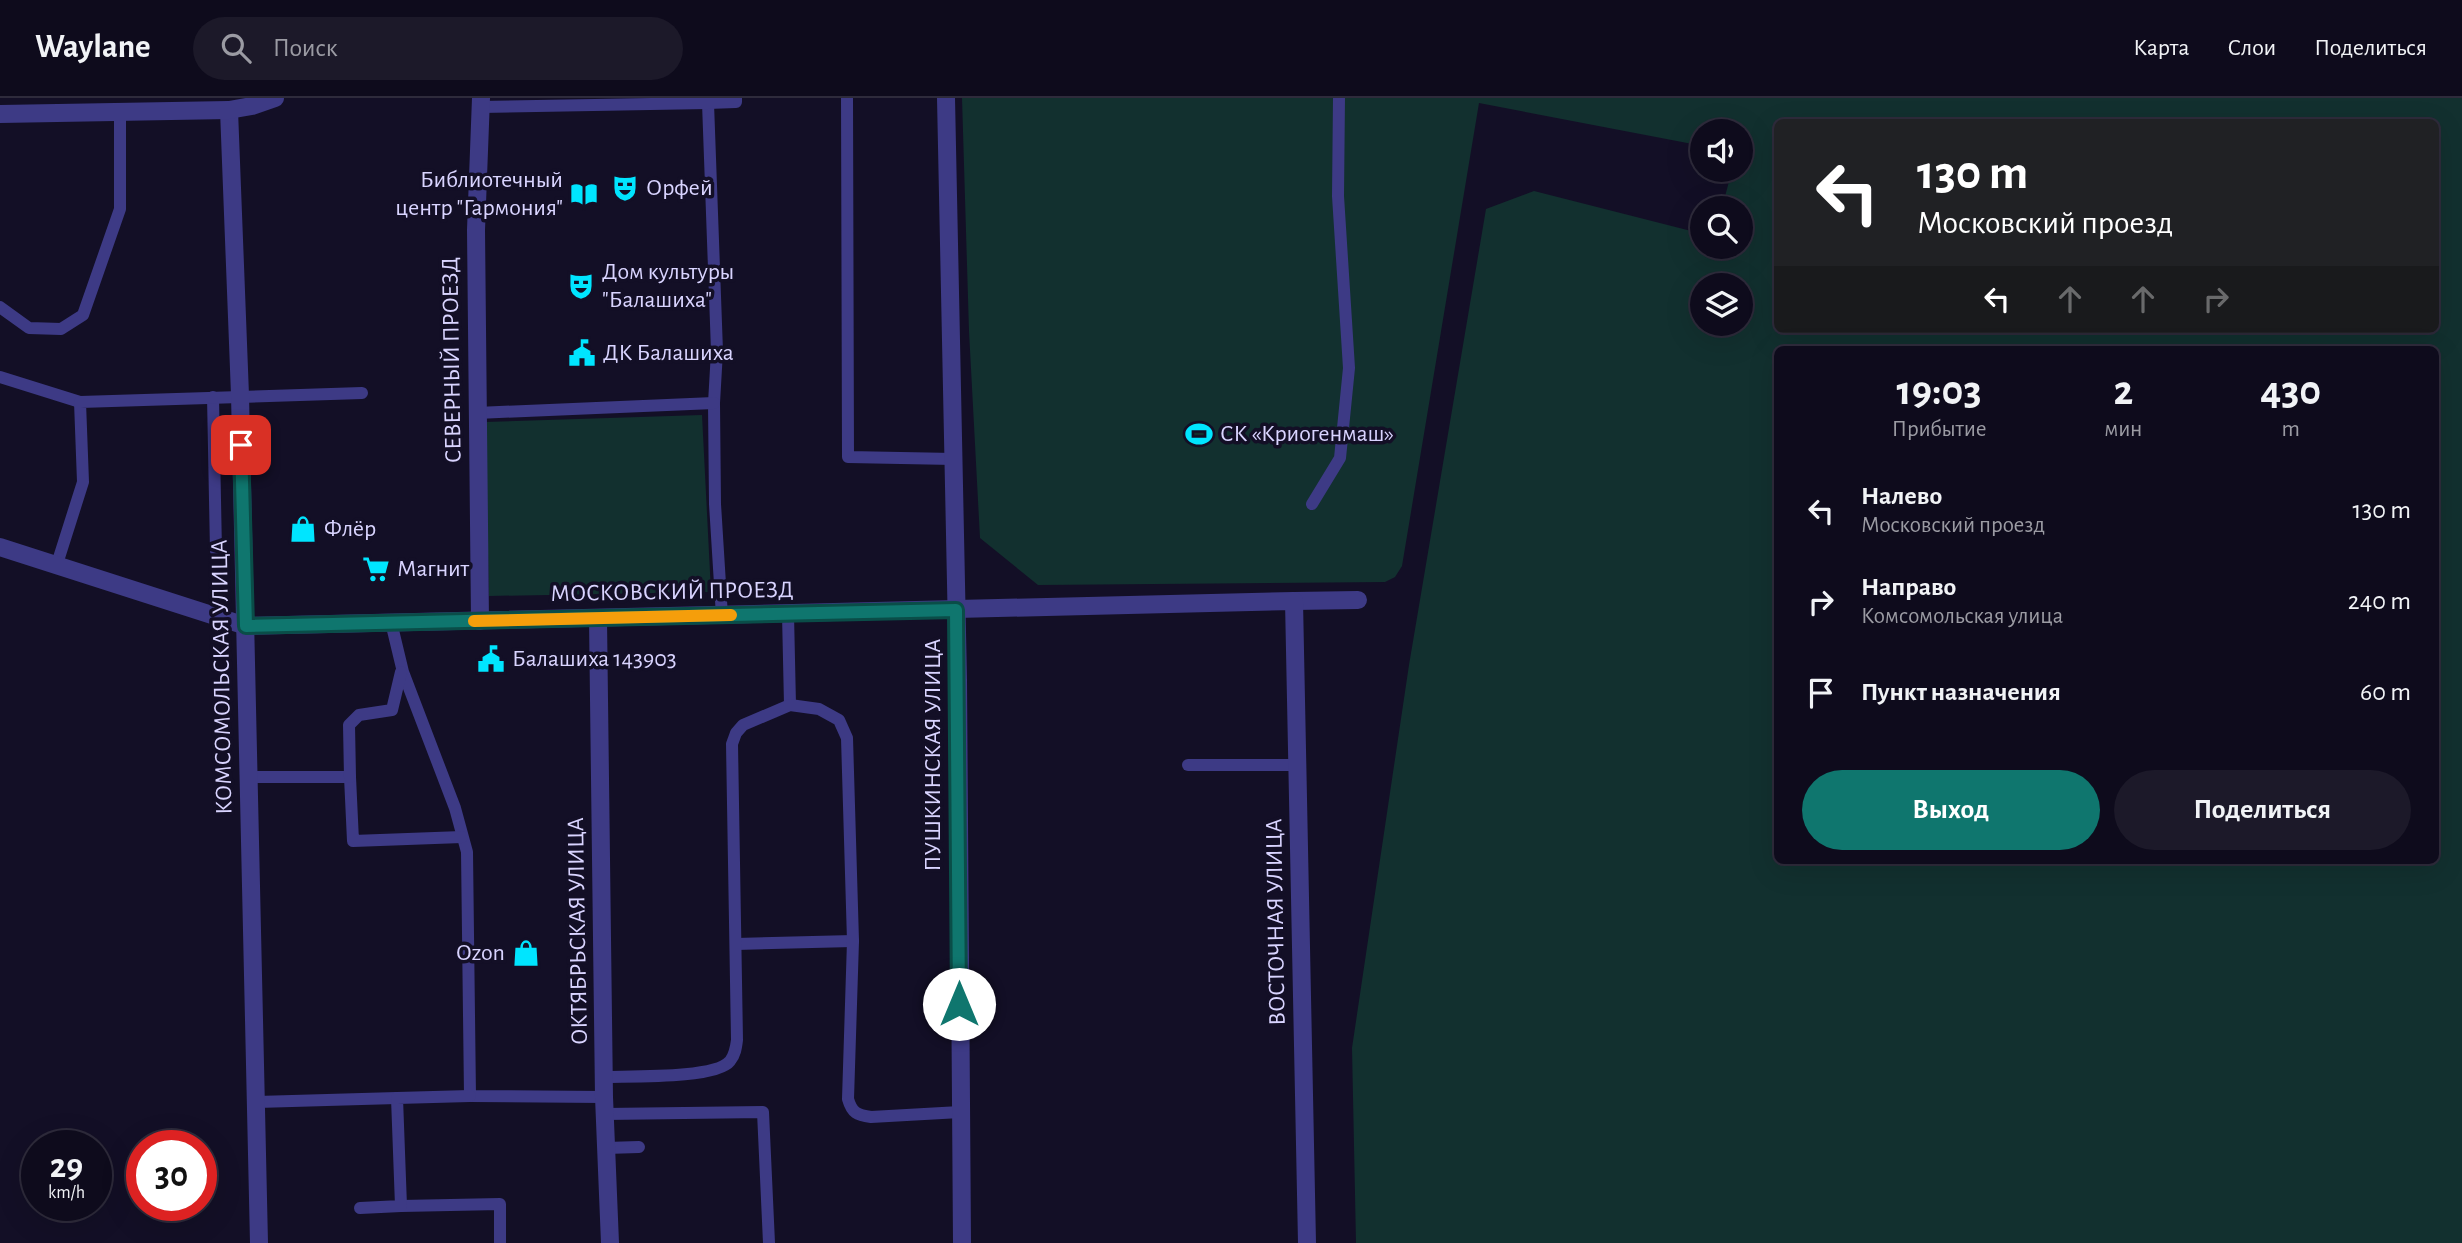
<!DOCTYPE html>
<html lang="ru">
<meta charset="utf-8">
<style>
:root{--surface:#0e0b1c;--page:#1c1929;--text:#f1f3f6;--muted:#9b9ba3;--line:#2e2b3b;--accent:#0f766e}
body{margin:0;font-family:"Alegreya Sans",sans-serif;background:var(--page);color:var(--text);height:100vh;display:flex;flex-direction:column;font-size:26px;white-space:nowrap}
*{box-sizing:border-box;margin:0}
p{font-size:23px;color:var(--muted)}
.icon{flex:none;width:38px;height:38px;fill:none;stroke:currentColor;stroke-width:2;stroke-linecap:round;stroke-linejoin:round}
.map{position:relative;flex:1;overflow:hidden}
.sheet{position:absolute;left:1774px;top:248px;width:665px;height:518px;display:flex;flex-direction:column;background:var(--surface);border-radius:10px;box-shadow:0 7px 28px #0002,0 0 0 2px var(--line)}
.sheet>*{flex:none}
.guide{position:absolute;left:1774px;top:21px;width:665px;height:214px;border-radius:10px;box-shadow:0 7px 28px #0002,0 0 0 2px var(--line);background:#202124;color:#fff;overflow:hidden}
.fabs{position:absolute;left:1690px;top:21px;display:grid;gap:14px}
.fabs a{display:grid;place-items:center;width:63px;height:63px;border-radius:50%;background:var(--surface);box-shadow:0 7px 28px #0002,0 0 0 2px var(--line);font-size:35px}
.speed{position:absolute;left:21px;top:1032px;display:flex;gap:14px;font-size:35px;font-weight:700;text-align:center}
.speed>*{display:grid;place-content:center;width:91px;height:91px;border-radius:50%;background:var(--surface);box-shadow:0 7px 28px #0002,0 0 0 2px var(--line);line-height:1}
.speed small{font-size:18px;font-weight:400}
.speed .limit{border:10px solid #d22;background:#fff;color:#111}
.pin{position:absolute;display:grid;place-items:center;width:60px;height:60px;color:#fff;margin:-30px;border-radius:14px;box-shadow:0 4px 10px #0006}
.me{position:absolute;width:77px;margin:-38px;rotate:0deg;stroke-linejoin:round;filter:drop-shadow(0 0 5px #0008)}
.turn{display:flex;align-items:center;gap:24px;height:147px;padding:0 28px;font-size:32px}
.turn .icon{width:91px;height:91px;stroke-width:2.5}
.turn b{display:block;font-size:49px;line-height:60px}
.lanes{display:flex;align-items:center;height:66px;padding:0 28px;background:#0003;justify-content:center;gap:35px;direction:ltr}
.lanes .off{opacity:.35}
.eta{display:flex;justify-content:space-evenly;align-items:center;height:119px;text-align:center}
.eta b{font-size:42px;font-weight:700;line-height:49px}
.button{display:flex;gap:14px;margin-top:auto;padding:14px 28px}
.button a{flex:1;height:80px;border-radius:42px;background:var(--accent);color:#fff;font-size:28px;font-weight:700;line-height:80px;text-align:center}
.button a+a{background:var(--page);color:var(--text)}
ul{padding:0;list-style:none}
li{display:flex;align-items:center;gap:21px;height:91px;padding:0 28px}
li div{flex:1}
li b{display:block;font-size:26px}
li em{font-style:normal}
header{display:flex;align-items:center;gap:42px;box-sizing:border-box;height:98px;padding:0 35px;background:var(--surface);border-bottom:2px solid var(--line)}
header strong{font-size:33px}
nav{display:flex;gap:38px;margin-inline-start:auto;font-size:24px}
.search{width:490px;height:63px;background:var(--page);display:flex;align-items:center;gap:18px;box-sizing:border-box;padding:0 24px;border-radius:38px;color:var(--muted);font-size:26px}
.map>svg:first-child{display:block}
.green{fill:#12302f;fill-rule:evenodd}
.lines{fill:none;stroke-linecap:round;stroke-linejoin:round}
.service{stroke:#3d3a85;stroke-width:12}
.minor{stroke:#3d3a85;stroke-width:18}
.tertiary{stroke:#3d3a85;stroke-width:18}
.route-casing{stroke:#0a4d48;stroke-width:18}
.route{stroke:#0f766e;stroke-width:12}
.slow{stroke:#f59e0b;stroke-width:12}
.labels{text-anchor:middle;dominant-baseline:central;stroke-width:7;stroke-linejoin:round;paint-order:stroke}
.poi-label{font-size:24px;fill:#d9d4ff;stroke:#130f26;text-anchor:start}
.street-label{font-size:24px;fill:#d9d4ff;stroke:#130f26}
</style>
<header>
<strong>Waylane</strong>
<div class="search"><svg class="icon" aria-label="search" viewBox="0 0 24 24"><circle cx="10" cy="10" r="6"/><path d="M15 15l6 6"/></svg>Поиск</div>
<nav><a>Карта</a><a>Слои</a><a>Поделиться</a></nav>
</header>
<div class="map">
<svg width="2462" height="1145" viewBox="0 0 2462 1145">
<rect width="100%" height="100%" fill="#130f26"/>
<!-- green -->
<g class="green">
<path d="M962,0H2462V1145H1356L1352,950L1409,567L1486,111L1534,93L1703,136V149H1741V110H1722L1732,72H1741V33H1703V48L1479,5L1402,468L1395,479L1385,484L1038,487L980,440L969,233ZM1778,24H2436V231H1778ZM1703,187H1741V226H1703ZM1778,252H2436V763H1778Z"/>
<path d="M702,317L711,494L489,498L485,324Z"/>
</g>
<g class="lines">
<!-- service -->
<g class="service">
<path d="M847,0L848,359L954,361"/>
<path d="M708,5L717,253L714,305L715,406L722,518"/>
<path d="M480,9L708,5L736,4V0"/>
<path d="M0,209L29,230L61,231L83,217L120,111V14"/>
<path d="M0,279L80,304"/>
<path d="M213,299L216,453"/>
<path d="M477,315L714,305"/>
<path d="M1312,406L1340,360L1349,270L1338,98L1339,0"/>
<path d="M57,466L83,384L80,304L362,295"/>
<path d="M788,516L790,607"/>
<path d="M391,524L403,574L455,710L467,754L470,998L604,999"/>
<path d="M1188,667H1297"/>
<path d="M249,679H350L353,743L462,739"/>
<path d="M350,679L349,627L359,617L392,612L401,574"/>
<path d="M736,846L853,843"/>
<path d="M604,979C629,978 716,981 730,963C735,957 736,950 737,942L732,646L736,635L743,627L790,607L819,611L839,622L847,640L853,843L848,1001C852,1015 857,1017 871,1019L960,1014"/>
<path d="M257,1004L397,1000"/>
<path d="M605,1016L763,1014L769,1145"/>
<path d="M606,1050L639,1049"/>
<path d="M401,1108L500,1106V1145"/>
<path d="M360,1110L401,1108L397,1000L470,998"/>
</g>
<!-- minor -->
<g class="minor">
<path d="M946,0L958,582L962,1145"/>
<path d="M229,12L240,297L259,1145"/>
<path d="M0,16L229,12L252,8L275,0"/>
<path d="M1294,503L1358,502"/>
<path d="M598,521L604,999L610,1145"/>
<path d="M480,523L476,132L481,0"/>
</g>
<!-- tertiary -->
<path class="tertiary" d="M0,449L246,528L1294,503L1307,1145"/>
</g>
<g class="lines">
<defs>
<path id="route" d="M241,347L246,528L956,512L959,906"/>
</defs>
<!-- route casing -->
<use href="#route" class="route-casing"/>
<!-- route -->
<use href="#route" class="route"/>
<!-- slow -->
<path class="slow" d="M474,523L731,517"/>
</g>
<!-- icons -->
<defs>
<symbol id="theatre-bare" viewBox="-9 -9 18 18"><path d="M-5-5.5Q0-4 5-5.5V0Q5 5 0 6Q-5 5-5 0ZM-3.3-2.5H-1v1.5H-3.3ZM1-2.5H3.3v1.5H1ZM-2.8 1Q0 5.5 2.8 1Z" fill="#00e5ff" stroke="#130f26" stroke-width="2.5" paint-order="stroke"/></symbol>
<symbol id="library-bare" viewBox="-9 -9 18 18"><path d="M-6-4Q-3-5.5-.7-3.5V5Q-3 3-6 4ZM6-4Q3-5.5 .7-3.5V5Q3 3 6 4Z" fill="#00e5ff" stroke="#130f26" stroke-width="2.5" paint-order="stroke"/></symbol>
<symbol id="civic-bare" viewBox="-9 -9 18 18"><path d="M-.6-6.5H3V-4.5H.6V-3L4-1V1h2V6H-6V1h2V-1L-.6-3ZM-1.2 2.5V6h2.4V2.5Z" fill="#00e5ff" stroke="#130f26" stroke-width="2.5" paint-order="stroke"/></symbol>
<symbol id="stadium-bare" viewBox="-9 -9 18 18"><path d="M0-5a6.5 5 0 1 0 0 10a6.5 5 0 1 0 0-10ZM-3.5-1.8h7v3.6h-7Z" fill="#00e5ff" stroke="#130f26" stroke-width="2.5" paint-order="stroke"/></symbol>
<symbol id="shop-bare" viewBox="-9 -9 18 18"><path d="M-5-2.5h2.3a2.7 3.5 0 0 1 5.4 0H5L5.5 6h-11ZM-1.5-2.5h3a1.5 2.3 0 0 0-3 0Z" fill="#00e5ff" stroke="#130f26" stroke-width="2.5" paint-order="stroke"/></symbol>
<symbol id="supermarket-bare" viewBox="-9 -9 18 18"><path d="M-6-5.5h2.5l.6 2H6L4.5 2H-2.5L-4.4-4H-6ZM-1.5 3.2a1.3 1.3 0 1 0 .1 0ZM3 3.2a1.3 1.3 0 1 0 .1 0Z" fill="#00e5ff" stroke="#130f26" stroke-width="2.5" paint-order="stroke"/></symbol>
</defs>
<g fill-rule="evenodd">
<use href="#theatre-bare" x="606" y="71" width="38" height="38"/>
<use href="#library-bare" x="565" y="77" width="38" height="38"/>
<use href="#theatre-bare" x="562" y="169" width="38" height="38"/>
<use href="#civic-bare" x="563" y="236" width="38" height="38"/>
<use href="#stadium-bare" x="1180" y="317" width="38" height="38"/>
<use href="#shop-bare" x="284" y="412" width="38" height="38"/>
<use href="#supermarket-bare" x="357" y="452" width="38" height="38"/>
<use href="#civic-bare" x="472" y="542" width="38" height="38"/>
<use href="#shop-bare" x="507" y="836" width="38" height="38"/>
</g>
<g class="labels">
<!-- poi labels -->
<g class="poi-label">
<text x="563" y="82" text-anchor="end">Библиотечный<tspan x="563" dy="28">центр "Гармония"</tspan></text>
<text x="646" y="90">Орфей</text>
<text x="602" y="174">Дом культуры<tspan x="602" dy="28">"Балашиха"</tspan></text>
<text x="603" y="255">ДК Балашиха</text>
<text x="1220" y="336">СК «Криогенмаш»</text>
<text x="324" y="431">Флёр</text>
<text x="397" y="471">Магнит</text>
<text x="512" y="561">Балашиха 143903</text>
<text x="505" y="855" text-anchor="end">Ozon</text>
</g>
<!-- street labels -->
<g class="street-label">
<text transform="translate(452 262) rotate(-91)">СЕВЕРНЫЙ ПРОЕЗД</text>
<text transform="translate(672 494) rotate(-1)">МОСКОВСКИЙ ПРОЕЗД</text>
<text transform="translate(222 579) rotate(-91)">КОМСОМОЛЬСКАЯ УЛИЦА</text>
<text transform="translate(933 657) rotate(-90)">ПУШКИНСКАЯ УЛИЦА</text>
<text transform="translate(1276 824) rotate(-91)">ВОСТОЧНАЯ УЛИЦА</text>
<text transform="translate(578 833) rotate(-91)">ОКТЯБРЬСКАЯ УЛИЦА</text>
</g>
</g>
</svg>
<div class="fabs">
<a><svg class="icon" aria-label="sound" viewBox="0 0 24 24"><path d="M4 9h4l5-4v14l-5-4H4zM17 9q2 3 0 6"/></svg></a>
<a><svg class="icon" aria-label="search" viewBox="0 0 24 24"><circle cx="10" cy="10" r="6"/><path d="M15 15l6 6"/></svg></a>
<a><svg class="icon" aria-label="layers" viewBox="0 0 24 24"><path d="M12 4l9 5-9 5-9-5zM3 14l9 5 9-5"/></svg></a>
</div>
<div class="speed"><div>29<small>km/h</small></div><div class="limit">30</div></div>
<div class="pin" style="left:241px;top:347px;background:#d93025"><svg class="icon" aria-label="arrive" viewBox="0 0 24 24"><path d="M6 21V4h12l-3 4 3 4H6"/></svg></div>
<svg class="me" style="left:959px;top:906px" viewBox="-20 -20 40 40"><circle r="19" fill="#fff"/><path d="M0-13L10 11 0 6-10 11z" fill="#0f766e"/></svg>
<div class="guide">
<div class="turn"><svg class="icon" aria-label="left" viewBox="0 0 24 24"><path d="M17 20v-9H6M10 6l-5 5 5 5"/></svg><div><b>130 m</b>Московский проезд</div></div>
<div class="lanes"><svg class="icon" aria-label="left" viewBox="0 0 24 24"><path d="M17 20v-9H6M10 6l-5 5 5 5"/></svg><svg class="icon off" aria-label="ahead" viewBox="0 0 24 24"><path d="M12 20V5M6 11l6-6 6 6"/></svg><svg class="icon off" aria-label="ahead" viewBox="0 0 24 24"><path d="M12 20V5M6 11l6-6 6 6"/></svg><svg class="icon off" aria-label="right" viewBox="0 0 24 24"><path d="M7 20v-9h11M14 6l5 5-5 5"/></svg></div>
</div>
<section class="sheet">
<div class="eta">
<div><b>19:03</b><p>Прибытие</p></div>
<div><b>2</b><p>мин</p></div>
<div><b>430</b><p>m</p></div>
</div>
<ul>
<li><svg class="icon" aria-label="left" viewBox="0 0 24 24"><path d="M17 20v-9H6M10 6l-5 5 5 5"/></svg><div><b>Налево</b><p>Московский проезд</p></div><em>130 m</em></li>
<li><svg class="icon" aria-label="right" viewBox="0 0 24 24"><path d="M7 20v-9h11M14 6l5 5-5 5"/></svg><div><b>Направо</b><p>Комсомольская улица</p></div><em>240 m</em></li>
<li><svg class="icon" aria-label="arrive" viewBox="0 0 24 24"><path d="M6 21V4h12l-3 4 3 4H6"/></svg><div><b>Пункт назначения</b></div><em>60 m</em></li>
</ul>
<div class="button"><a>Выход</a><a>Поделиться</a></div>
</section>
</div>
